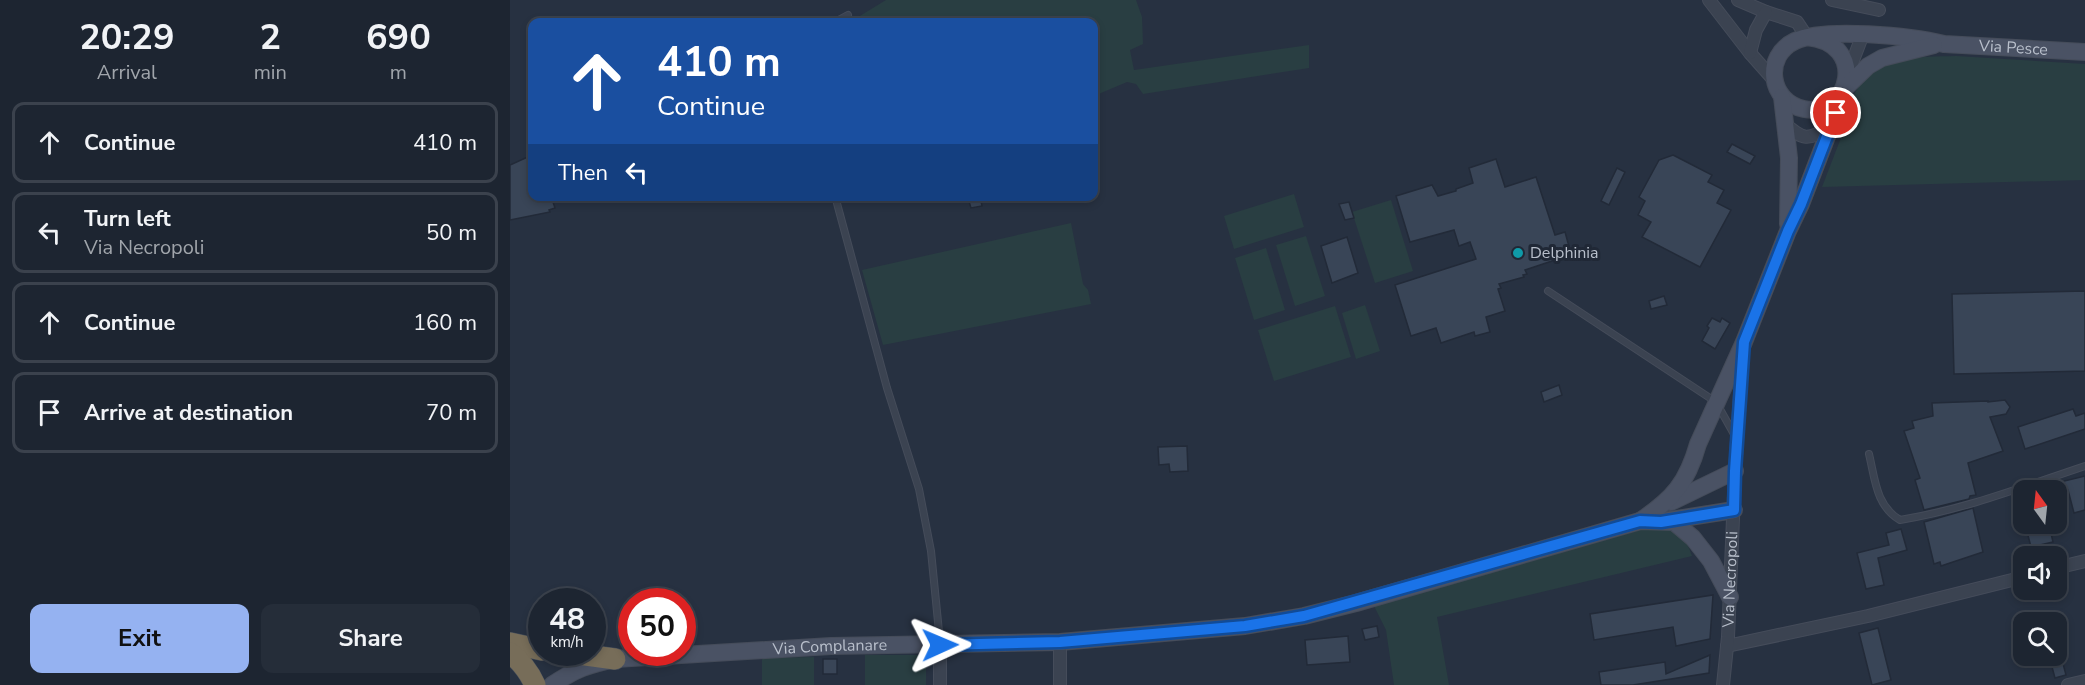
<!DOCTYPE html>
<style>
:root{--surface:#1d2531;--page:#252d39;--text:#f1f3f6;--muted:#a0a5ab;--line:#3b424d;--accent:#95b2f1}
body{margin:0;font-family:"Nunito Sans",sans-serif;background:var(--page);color:var(--text);height:100vh;display:flex;flex-direction:column;font-size:22px;white-space:nowrap}
*{box-sizing:border-box;margin:0}
p{font-size:20px;color:var(--muted)}
.icon{flex:none;width:33px;height:33px;fill:none;stroke:currentColor;stroke-width:2;stroke-linecap:round;stroke-linejoin:round}
.map{position:relative;flex:1;overflow:hidden}
.sheet{display:flex;flex-direction:column;background:var(--surface);width:510px}
.sheet>*{flex:none}
.hud{position:absolute;left:18px;top:18px;width:570px;height:183px;border-radius:12px;box-shadow:0 3px 9px #0003,0 0 0 2px var(--line);background:#1a4fa0;color:#fff;overflow:hidden}
.needle{width:39px;rotate:345deg}
.buttons{position:absolute;left:1503px;top:480px;display:grid;gap:12px}
.buttons a{display:grid;place-items:center;width:54px;height:54px;border-radius:12px;background:var(--surface);box-shadow:0 3px 9px #0003,0 0 0 2px var(--line);font-size:30px}
.speed{position:absolute;left:18px;top:588px;display:flex;gap:12px;font-size:30px;font-weight:700;text-align:center}
.speed>*{display:grid;place-content:center;width:78px;height:78px;border-radius:50%;background:var(--surface);box-shadow:0 3px 9px #0003,0 0 0 2px var(--line);line-height:1}
.speed small{font-size:15px;font-weight:400}
.speed .limit{border:9px solid #d22;background:#fff;color:#111}
.pin{position:absolute;display:grid;place-items:center;width:51px;height:51px;color:#fff;margin:-26px;border:3px solid #fff;border-radius:50%;box-shadow:0 2px 6px #0007}
.me{position:absolute;width:66px;margin:-33px;rotate:89deg;stroke-linejoin:round;filter:drop-shadow(0 0 4px #0008)}
.turn{display:flex;align-items:center;gap:21px;height:126px;padding:0 30px;font-size:27px}
.turn .icon{width:78px;height:78px;stroke-width:2.5}
.turn b{display:block;font-size:42px;line-height:51px}
.then{display:flex;align-items:center;height:57px;padding:0 30px;background:#0003;gap:12px;font-size:22px}
.eta{display:flex;justify-content:space-evenly;align-items:center;height:102px;text-align:center}
.eta b{font-size:36px;font-weight:700;line-height:42px}
.action{display:flex;gap:12px;margin-top:auto;padding:12px 30px}
.action a{flex:1;height:69px;border-radius:12px;background:var(--accent);color:#111;font-size:24px;font-weight:700;line-height:69px;text-align:center}
.action a+a{background:var(--page);color:var(--text)}
ul{padding:0;list-style:none}
li{display:flex;align-items:center;gap:18px;height:81px;margin:0 12px 9px;padding:0 18px;border:3px solid var(--line);border-radius:12px}
li div{flex:1}
li b{display:block;font-size:22px}
li em{font-style:normal}
main{display:flex;flex:1;min-height:0}
.map>svg:first-child{display:block}
.green{fill:#293e42}
.building{fill:#394557;stroke:#222a38;stroke-width:1.5}
.lines{fill:none;stroke-linecap:round;stroke-linejoin:round}
.lane-casing{stroke:#454c5a;stroke-width:8}
.street-casing{stroke:#454c5a;stroke-width:14}
.secondary-casing{stroke:#454c5a;stroke-width:18}
.highway-casing{stroke:#464e5b;stroke-width:22}
.lane{stroke:#3b4351;stroke-width:6}
.street{stroke:#3b4351;stroke-width:12}
.secondary{stroke:#4a5264;stroke-width:16}
.highway{stroke:#776d59;stroke-width:21}
.route-casing{stroke:#114b97;stroke-width:15}
.route{stroke:#1a73e8;stroke-width:10}
.culture-dot{fill:#0f9aa8;stroke:#202836;stroke-width:2}
.labels{text-anchor:middle;dominant-baseline:central;stroke-width:6;stroke-linejoin:round;paint-order:stroke}
.street-label{font-size:16px;fill:#b8bfcb;stroke:#202836}
.poi-label{font-size:16px;fill:#b8bfcb;stroke:#202836;text-anchor:start}
</style>
<main>
<section class="sheet">
<div class="eta">
<div><b>20:29</b><p>Arrival</p></div>
<div><b>2</b><p>min</p></div>
<div><b>690</b><p>m</p></div>
</div>
<ul>
<li><svg class="icon" aria-label="ahead" viewBox="0 0 24 24"><path d="M12 20V5M6 11l6-6 6 6"/></svg><div><b>Continue</b></div><em>410 m</em></li>
<li><svg class="icon" aria-label="left" viewBox="0 0 24 24"><path d="M17 20v-9H6M10 6l-5 5 5 5"/></svg><div><b>Turn left</b><p>Via Necropoli</p></div><em>50 m</em></li>
<li><svg class="icon" aria-label="ahead" viewBox="0 0 24 24"><path d="M12 20V5M6 11l6-6 6 6"/></svg><div><b>Continue</b></div><em>160 m</em></li>
<li><svg class="icon" aria-label="arrive" viewBox="0 0 24 24"><path d="M6 21V4h12l-3 4 3 4H6"/></svg><div><b>Arrive at destination</b></div><em>70 m</em></li>
</ul>
<div class="action"><a>Exit</a><a>Share</a></div>
</section>
<div class="map">
<svg width="1575" height="685" viewBox="0 0 1575 685">
<rect width="100%" height="100%" fill="#273141"/>
<!-- green -->
<g class="green">
<path d="M376,0H626L632,17L633,44L620,50L624,70L799,45V68L633,94L626,84L617,82L584,96V22H340Z"/>
<path d="M1446,56L1575,64V180L1312,187L1339,117C1338,106 1340,101 1346,91C1366,55 1410,57 1446,56Z"/>
<path d="M784,194L794,227L724,249L714,216Z"/>
<path d="M881,200L903,271L865,283L842,212Z"/>
<path d="M561,223L573,284L578,290L581,304L373,345L352,270Z"/>
<path d="M796,236L815,296L785,306L766,245Z"/>
<path d="M756,248L775,310L744,320L725,258Z"/>
<path d="M855,305L870,351L846,359L832,313Z"/>
<path d="M825,306L841,357L764,381L748,330Z"/>
<path d="M1141,527C1167,531 1173,529 1182,556L927,617L939,685H884L876,630L864,606Z"/>
<rect x="355" y="655" width="61" height="30"/>
<path d="M304,657V685H252V658Z"/>
</g>
<!-- building -->
<g class="building">
<path d="M1222,144L1245,156L1240,164L1217,152Z"/>
<path d="M22,155V196H41L45,208L39,210L40,212L0,220V165Z"/>
<path d="M1163,155L1202,175L1198,182L1214,190L1207,203L1221,210L1190,267L1132,237L1141,222L1128,215L1135,201L1129,197L1149,160Z"/>
<path d="M986,159L995,187L1026,177L1045,235L1055,232L1060,250L1043,255L1045,260L1015,270L1017,274L1013,275L1014,277L989,284L991,288L988,289L995,311L976,317L980,332L965,336L964,332L931,343L926,328L901,336L885,285L966,259L960,242L949,246L944,230L900,242L886,196L922,185L928,196L946,191V189L963,183L959,168Z"/>
<path d="M1107,168L1115,172L1099,205L1091,201Z"/>
<path d="M470,196L472,206L461,208L458,198Z"/>
<path d="M839,202L844,218L835,220L829,204Z"/>
<path d="M837,237L848,273L822,283L811,246Z"/>
<path d="M1575,291V371L1444,374L1442,294Z"/>
<path d="M1154,296L1157,305L1141,309L1139,301Z"/>
<path d="M1202,318L1210,322L1212,318L1220,323L1205,349L1192,341L1199,328L1197,326Z"/>
<path d="M1049,385L1052,395L1034,402L1031,392Z"/>
<path d="M1495,400L1500,407L1496,414L1480,417L1493,451L1458,463L1466,495L1460,496L1459,499L1414,510L1405,480L1410,478L1394,431L1404,428L1402,421L1423,416L1422,403L1478,401V402Z"/>
<path d="M1563,409L1566,416L1575,413V429L1515,449L1508,427Z"/>
<path d="M677,446L678,471L660,472L659,464L649,465L648,447Z"/>
<path d="M1575,476V510L1564,513L1558,490L1546,495V483Z"/>
<path d="M1463,508L1473,552L1431,566L1430,562L1424,564L1414,522Z"/>
<path d="M1515,524H1539L1543,542L1521,547Z"/>
<path d="M1391,529L1397,550L1368,558L1374,585L1356,589L1347,553L1379,545L1376,533Z"/>
<path d="M1203,595L1200,639L1166,646L1163,627L1084,640L1080,614Z"/>
<path d="M867,626L869,637L855,640L852,629Z"/>
<path d="M1368,628L1381,680L1362,685L1349,633Z"/>
<path d="M838,636L840,662L797,665L795,640Z"/>
<path d="M1200,655L1199,673L1123,685H1091L1089,672L1155,662L1156,674Z"/>
<path d="M1539,656H1551L1556,675L1545,678Z"/>
<rect x="313" y="659" width="14" height="15"/>
</g>
<g class="lines">
<defs>
<g id="lane">
<path d="M325,22L338,15"/>
<path d="M325,196L377,388L409,489L421,551L430,642"/>
<path d="M1038,291L1206,402L1225,436"/>
<path d="M1359,454C1365,479 1366,506 1390,520C1456,509 1512,487 1575,466"/>
</g>
<g id="street">
<path d="M1199,0L1240,53L1263,79"/>
<path d="M1228,0L1256,12L1287,22L1297,37"/>
<path d="M1322,0L1369,10"/>
<path d="M1240,53L1246,30L1256,12"/>
<path d="M1337,76L1353,34"/>
<path d="M1274,123C1294,141 1297,140 1320,128"/>
<path d="M1546,568L1575,561"/>
<path d="M1217,646L1358,616L1514,577"/>
<path d="M430,685V645"/>
<path d="M550,685V642"/>
<path id="s1" d="M1213,685L1218,637L1225,471L1233,349"/>
<path d="M1558,685L1575,681"/>
</g>
<g id="secondary">
<path id="s2" d="M1297,37C1359,43 1340,118 1294,109C1259,102 1253,56 1285,41C1314,27 1402,36 1434,44L1575,52"/>
<path d="M1333,90L1358,66L1372,58L1424,45"/>
<path d="M1272,97L1279,158L1278,224"/>
<path d="M1161,502L1225,471"/>
<path d="M1130,521C1163,499 1177,483 1188,444L1234,342L1278,231L1291,204L1326,113L1329,97"/>
<path d="M1154,521L1224,510"/>
<path id="s3" d="M42,685C65,669 78,665 105,659L321,646L550,642L735,626L794,616L846,603L1130,521L1164,522L1183,538L1201,561L1220,597"/>
</g>
<g id="highway">
<path d="M0,643L32,650"/>
<path d="M53,652L105,659"/>
<path d="M0,653C12,662 19,672 25,685"/>
</g>
</defs>
<!-- lane casing -->
<use href="#lane" class="lane-casing"/>
<!-- street casing -->
<use href="#street" class="street-casing"/>
<!-- secondary casing -->
<use href="#secondary" class="secondary-casing"/>
<!-- highway casing -->
<use href="#highway" class="highway-casing"/>
<!-- lane -->
<use href="#lane" class="lane"/>
<!-- street -->
<use href="#street" class="street"/>
<!-- secondary -->
<use href="#secondary" class="secondary"/>
<!-- highway -->
<use href="#highway" class="highway"/>
</g>
<g class="lines">
<defs>
<path id="route" d="M430,645L550,642L735,626L794,616L1130,521L1151,522L1224,510L1225,471L1234,342L1278,231L1291,204L1326,113"/>
</defs>
<!-- route casing -->
<use href="#route" class="route-casing"/>
<!-- route -->
<use href="#route" class="route"/>
</g>
<!-- markers -->
<circle class="culture-dot" cx="1008" cy="253" r="6"/>
<g class="labels">
<!-- street labels -->
<g class="street-label">
<text stroke="none"><textPath href="#s2" startOffset="434">Via Pesce</textPath></text>
<text stroke="none"><textPath href="#s1" startOffset="106">Via Necropoli</textPath></text>
<text stroke="none"><textPath href="#s3" startOffset="284">Via Complanare</textPath></text>
</g>
<!-- poi labels -->
<g class="poi-label">
<text x="1020" y="253">Delphinia</text>
</g>
</g>
</svg>
<div class="buttons">
<a><svg class="needle" viewBox="-14 -14 28 28"><path d="M0-13l5 13h-10z" fill="#e53935"/><path d="M0 13l5-13h-10z" fill="#a0a5ab"/></svg></a>
<a><svg class="icon" aria-label="sound" viewBox="0 0 24 24"><path d="M4 9h4l5-4v14l-5-4H4zM17 9q2 3 0 6"/></svg></a>
<a><svg class="icon" aria-label="search" viewBox="0 0 24 24"><circle cx="10" cy="10" r="6"/><path d="M15 15l6 6"/></svg></a>
</div>
<div class="speed"><div>48<small>km/h</small></div><div class="limit">50</div></div>
<div class="pin" style="left:1326px;top:113px;background:#d93025"><svg class="icon" aria-label="arrive" viewBox="0 0 24 24"><path d="M6 21V4h12l-3 4 3 4H6"/></svg></div>
<svg class="me" style="left:430px;top:645px" viewBox="-20 -20 40 40"><path d="M0-17L14 15 0 8-14 15z" fill="#1a73e8" stroke="#fff" stroke-width="4"/></svg>
<div class="hud">
<div class="turn"><svg class="icon" aria-label="ahead" viewBox="0 0 24 24"><path d="M12 20V5M6 11l6-6 6 6"/></svg><div><b>410 m</b>Continue</div></div>
<div class="then">Then<svg class="icon" aria-label="left" viewBox="0 0 24 24"><path d="M17 20v-9H6M10 6l-5 5 5 5"/></svg></div>
</div>
</div>
</main>
